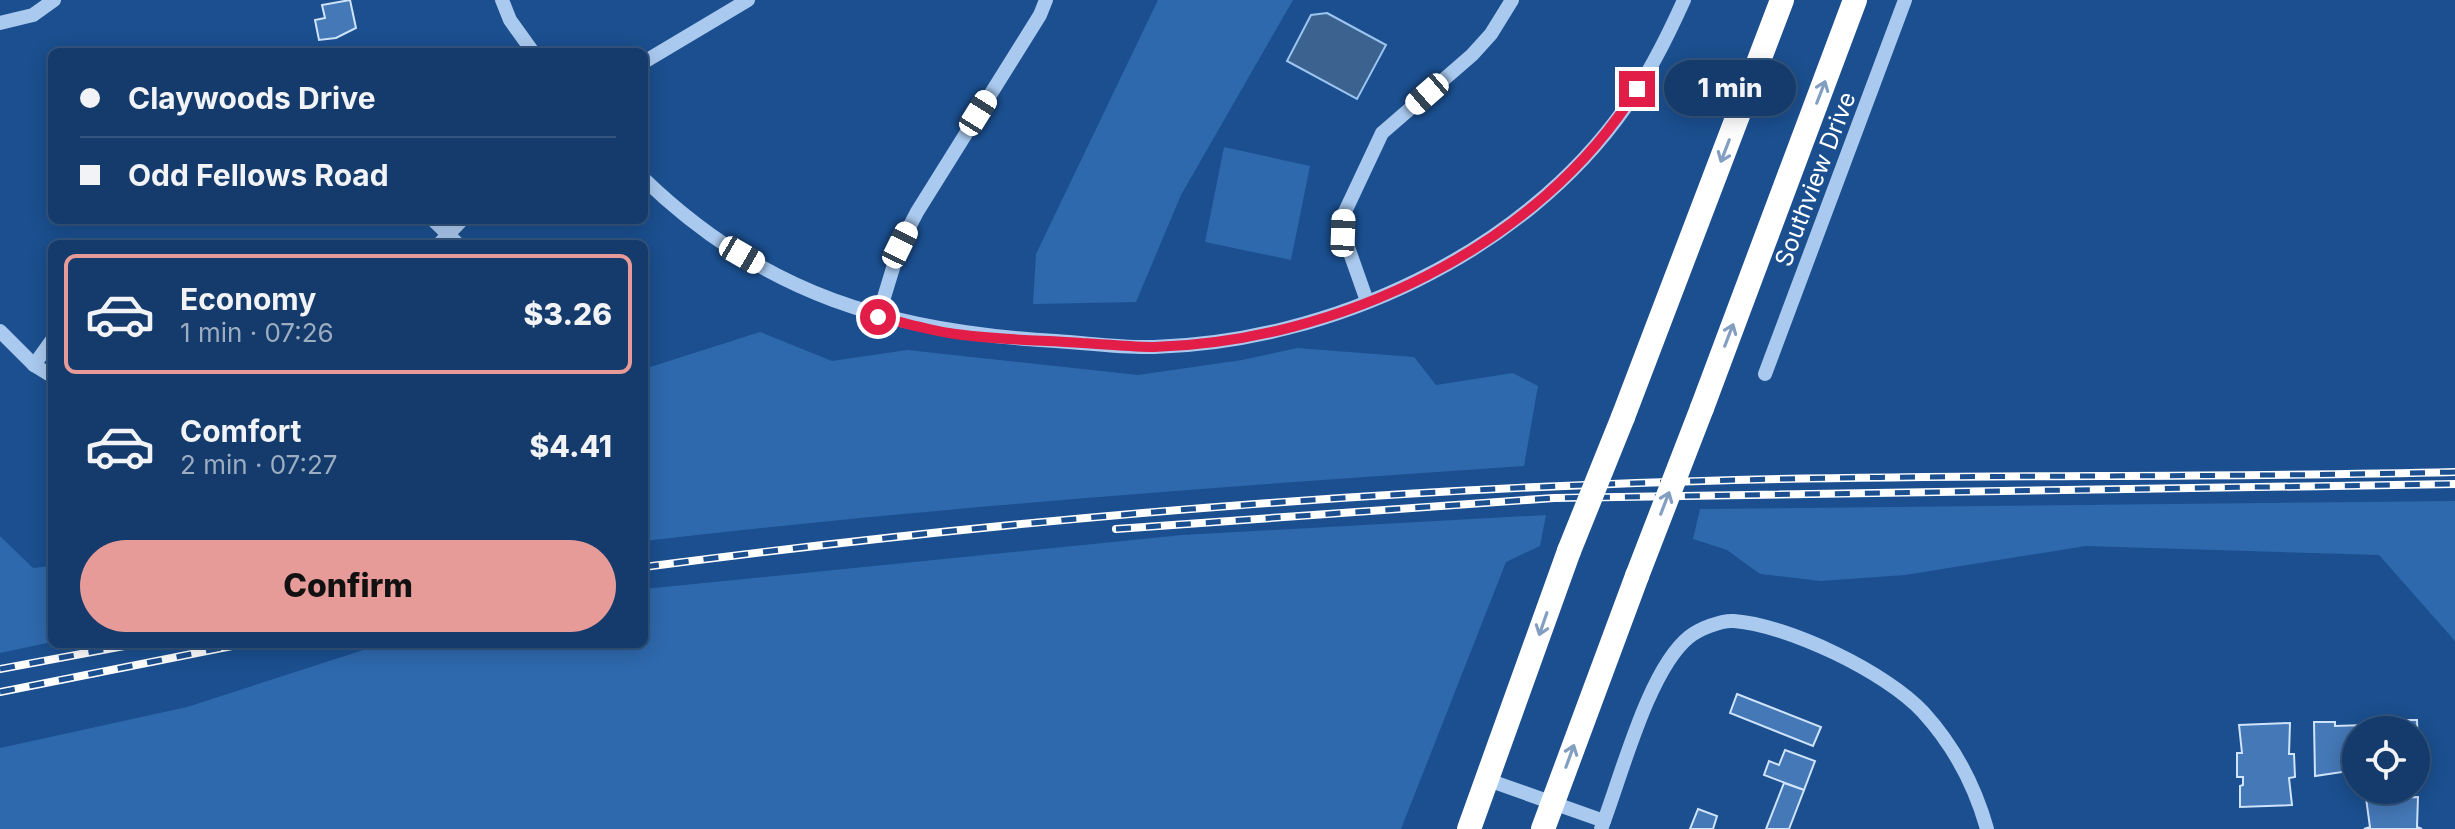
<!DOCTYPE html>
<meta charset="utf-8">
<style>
:root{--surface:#143b6b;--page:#1d4271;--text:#f1f3f6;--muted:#9dadc1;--line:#33557e;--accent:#e69b98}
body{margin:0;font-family:Inter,sans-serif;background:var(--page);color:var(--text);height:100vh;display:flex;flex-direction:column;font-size:30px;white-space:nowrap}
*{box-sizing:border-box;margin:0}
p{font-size:26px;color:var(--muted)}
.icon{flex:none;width:44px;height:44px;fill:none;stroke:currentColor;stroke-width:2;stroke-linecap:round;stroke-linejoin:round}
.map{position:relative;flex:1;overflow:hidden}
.drawer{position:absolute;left:48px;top:240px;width:600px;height:408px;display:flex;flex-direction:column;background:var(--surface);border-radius:12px;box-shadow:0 4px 20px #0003,0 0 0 2px var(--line)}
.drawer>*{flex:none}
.banner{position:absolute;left:48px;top:48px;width:600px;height:176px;border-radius:12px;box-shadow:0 4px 20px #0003,0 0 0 2px var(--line);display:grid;align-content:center;height:176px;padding:0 32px;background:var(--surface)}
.controls{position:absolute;left:2342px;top:716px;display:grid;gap:16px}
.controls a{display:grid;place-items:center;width:88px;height:88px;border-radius:50%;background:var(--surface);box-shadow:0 4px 20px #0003,0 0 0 2px var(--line);font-size:40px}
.end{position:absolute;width:36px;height:36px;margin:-18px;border:10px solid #e11d48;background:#fff;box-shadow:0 0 0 4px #fff}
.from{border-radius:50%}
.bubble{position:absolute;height:56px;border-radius:28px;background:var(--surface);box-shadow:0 4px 20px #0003,0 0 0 2px var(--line);font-size:26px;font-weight:800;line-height:56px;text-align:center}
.car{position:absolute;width:24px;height:48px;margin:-24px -12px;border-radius:10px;box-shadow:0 0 6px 2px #0007;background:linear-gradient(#fff 24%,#345 0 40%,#fff 0 76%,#345 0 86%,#fff 0)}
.banner b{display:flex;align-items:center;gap:28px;height:76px;font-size:30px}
.banner b+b{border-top:2px solid var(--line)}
.banner i{width:20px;height:20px;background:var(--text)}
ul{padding:14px 0 0;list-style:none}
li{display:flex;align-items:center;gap:24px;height:120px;margin:0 16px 12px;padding:0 16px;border:4px solid transparent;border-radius:12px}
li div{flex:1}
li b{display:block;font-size:30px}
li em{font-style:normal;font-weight:800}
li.on{border-color:var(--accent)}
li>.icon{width:72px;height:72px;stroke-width:1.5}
.primary-button{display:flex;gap:16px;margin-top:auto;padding:16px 32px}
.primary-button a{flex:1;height:92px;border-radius:48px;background:var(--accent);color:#111;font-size:32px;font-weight:800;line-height:92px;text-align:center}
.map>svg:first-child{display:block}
.green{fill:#2e69ad}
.water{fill:#3c6290;stroke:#9cc4f0;stroke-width:2}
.building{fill:#4478b7;stroke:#cfe3fa;stroke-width:2}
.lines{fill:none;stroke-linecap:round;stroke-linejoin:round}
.minor{stroke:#a9c9ee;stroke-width:14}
.highway{stroke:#fff;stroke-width:24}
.rail-casing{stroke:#fff;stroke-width:8}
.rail{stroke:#1b4f8f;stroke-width:5;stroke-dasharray:15;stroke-linecap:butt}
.highway-bridge{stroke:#fff;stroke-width:24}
.oneway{stroke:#829ec1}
.route{stroke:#e11d48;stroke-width:10}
.labels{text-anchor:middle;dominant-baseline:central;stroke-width:6;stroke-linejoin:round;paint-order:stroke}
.street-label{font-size:24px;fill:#fff;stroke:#1b4f8f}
</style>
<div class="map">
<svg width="2455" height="829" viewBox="0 0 2455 829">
<rect width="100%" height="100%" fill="#1b4f8f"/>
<g class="green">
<polygon points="1158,0 1293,0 1181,195 1136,302 1033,304 1036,254"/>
<polygon points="1224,147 1310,166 1291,260 1205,242"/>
<path d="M 760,332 L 832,361 L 907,350 L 1138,375 L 1242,360 L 1297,348 L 1414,357 L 1436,385 L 1513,373 L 1538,386 L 1524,466 C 1230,486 937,507 644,541 L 644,369 Z"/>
<polygon points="2455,501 2455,641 2379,555 2086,546 1905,575 1821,581 1760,574 1727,550 1693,539 1700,509"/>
<polygon points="1546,515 1540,546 1506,562 1401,829 0,829 0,748 187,707 382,644 644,644 644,589 1182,535"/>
<polygon points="0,536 33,568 52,566 52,642 0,653"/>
</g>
<polygon class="water" points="1327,13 1386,45 1357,99 1287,61 1311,15"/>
<g class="building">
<polygon points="350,0 356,28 336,38 319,40 315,20 325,18 322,5"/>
<polygon points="1737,694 1821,727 1813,746 1730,713"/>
<polygon points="2395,720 2417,720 2419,773 2416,773 2416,730 2356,730 2356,770 2315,776 2314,722 2335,722 2335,726 2396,724"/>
<polygon points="2290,723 2289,754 2294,754 2295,777 2289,778 2292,805 2240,807 2240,786 2243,785 2243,777 2237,777 2237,753 2242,753 2239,725"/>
<polygon points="1785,750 1815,761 1804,790 1764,775 1769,761 1779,765"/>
<polygon points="1784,783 1804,790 1789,829 1766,829"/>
<polygon points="2418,797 2417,827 2422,829 2364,829 2370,827 2366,798"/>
<polygon points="1698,809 1717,816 1713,829 1690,829"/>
</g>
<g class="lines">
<g class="minor">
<polyline points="502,0 510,20 533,52"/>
<polyline points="0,23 33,15 54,0"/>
<polyline points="644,62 748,0"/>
<path d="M 644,179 C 764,295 892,332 1056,341 C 1088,343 1121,348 1154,347 C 1330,342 1522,254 1625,108 C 1649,74 1667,38 1684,0"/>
<polyline points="433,220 458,244"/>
<polyline points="439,244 462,220"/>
<polyline points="1367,301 1343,233 1343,216 1382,133 1472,55 1491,34 1512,0"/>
<polyline points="878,317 900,245 917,212 1040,15 1046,0"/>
<polyline points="0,331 34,365 52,376"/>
<polyline points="34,365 52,340"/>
<polyline points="1765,374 1905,0"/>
<polyline points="1488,780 1604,821"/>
<path d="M 1601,829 C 1621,778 1648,670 1689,637 C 1699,629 1721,620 1734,621 C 1788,625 1886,672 1923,712 C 1954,746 1975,786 1987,829"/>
</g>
<g class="highway">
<polyline points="1702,408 1855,0"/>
<polyline points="1623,417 1782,0"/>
<polyline points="1469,829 1569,551"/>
<polyline points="1543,829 1637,576"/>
</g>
<g class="rail-casing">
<g id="rail">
<polyline points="1116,529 1554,498 2455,484"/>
<path d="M 644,567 C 1004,520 1372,489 1735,480 C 1975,474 2215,478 2455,472"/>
<polyline points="0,669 135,644"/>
<polyline points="0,692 242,644"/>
</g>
</g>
<use href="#rail" class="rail"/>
<g class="highway-bridge">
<polyline points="1569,551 1623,417"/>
<polyline points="1637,576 1702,408"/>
</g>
</g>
<defs><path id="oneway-shaft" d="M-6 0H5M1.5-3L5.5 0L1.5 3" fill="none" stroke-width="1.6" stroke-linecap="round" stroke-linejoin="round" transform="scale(2)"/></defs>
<g class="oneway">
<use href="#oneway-shaft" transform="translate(1821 92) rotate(-69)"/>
<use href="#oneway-shaft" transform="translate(1725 151) rotate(111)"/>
<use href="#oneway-shaft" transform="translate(1729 335) rotate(-69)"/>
<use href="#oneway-shaft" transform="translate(1665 503) rotate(-69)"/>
<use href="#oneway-shaft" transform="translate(1543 624) rotate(109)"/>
<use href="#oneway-shaft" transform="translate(1570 756) rotate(-70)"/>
</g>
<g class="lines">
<path class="route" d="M 878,317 C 902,322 925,329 949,333 C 992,340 1038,340 1082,343 C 1105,344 1130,347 1154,347 C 1337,342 1539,247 1637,89"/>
</g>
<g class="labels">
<g class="street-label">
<text transform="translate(1815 179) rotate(-69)">Southview Drive</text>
</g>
</g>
</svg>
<div class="controls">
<a><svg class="icon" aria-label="locate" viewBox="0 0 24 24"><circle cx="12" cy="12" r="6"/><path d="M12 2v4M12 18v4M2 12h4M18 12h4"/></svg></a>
</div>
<i class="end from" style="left:878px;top:317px"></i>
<i class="end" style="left:1637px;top:89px"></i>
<div class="bubble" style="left:1664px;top:60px;width:132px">1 min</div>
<i class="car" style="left:1427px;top:94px;rotate:229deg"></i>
<i class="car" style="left:978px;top:113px;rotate:32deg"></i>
<i class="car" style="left:1343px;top:233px;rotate:2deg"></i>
<i class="car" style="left:900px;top:245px;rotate:26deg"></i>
<i class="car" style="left:742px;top:255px;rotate:120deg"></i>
<div class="banner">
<b><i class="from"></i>Claywoods Drive</b>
<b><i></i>Odd Fellows Road</b>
</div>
<section class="drawer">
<ul>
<li class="on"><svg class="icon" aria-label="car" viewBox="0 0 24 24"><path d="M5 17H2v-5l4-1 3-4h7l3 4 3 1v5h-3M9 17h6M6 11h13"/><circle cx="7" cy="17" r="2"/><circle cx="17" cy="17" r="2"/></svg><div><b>Economy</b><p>1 min · 07:26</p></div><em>$3.26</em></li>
<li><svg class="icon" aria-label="car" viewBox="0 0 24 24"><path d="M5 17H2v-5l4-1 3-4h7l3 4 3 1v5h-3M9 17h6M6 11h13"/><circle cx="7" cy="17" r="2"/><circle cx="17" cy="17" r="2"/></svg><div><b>Comfort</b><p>2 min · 07:27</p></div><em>$4.41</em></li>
</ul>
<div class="primary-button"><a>Confirm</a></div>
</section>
</div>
